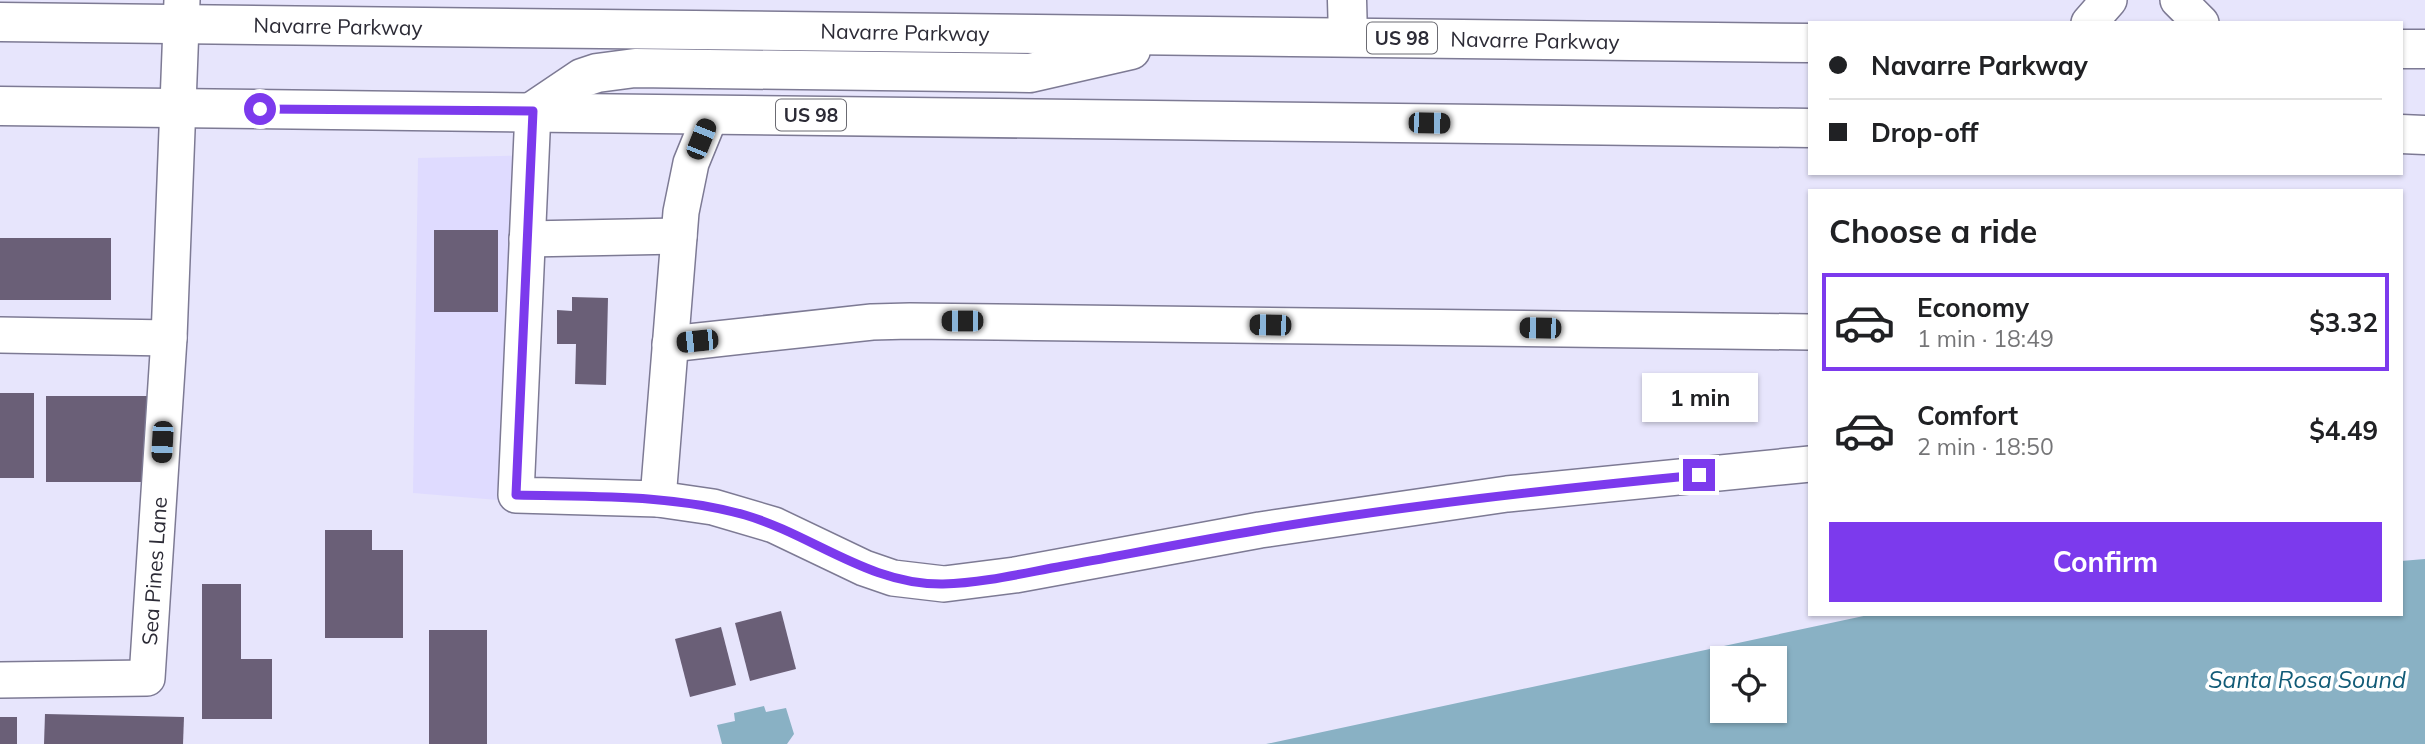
<!DOCTYPE html>
<meta charset="utf-8">
<style>
:root{--surface:#fff;--page:#f2f2f2;--text:#202124;--muted:#757577;--line:#e0e0e0;--accent:#7c3aed}
body{margin:0;font-family:Mulish,sans-serif;background:var(--page);color:var(--text);height:100vh;display:flex;flex-direction:column;font-size:26px;white-space:nowrap}
*{box-sizing:border-box;margin:0}
p{font-size:23px;color:var(--muted)}
.icon{flex:none;width:38px;height:38px;fill:none;stroke:currentColor;stroke-width:2;stroke-linecap:round;stroke-linejoin:round}
.map{position:relative;flex:1;overflow:hidden}
.panel{position:absolute;left:1808px;top:189px;width:595px;height:427px;display:flex;flex-direction:column;background:var(--surface);border-radius:0px;box-shadow:0 2px 5px #0004}
.panel>*{flex:none}
.guide{position:absolute;left:1808px;top:21px;width:595px;height:154px;border-radius:0px;box-shadow:0 2px 5px #0004;display:grid;align-content:center;height:154px;padding:0 21px;background:var(--surface)}
.buttons{position:absolute;left:1710px;top:646px;display:grid;gap:14px}
.buttons a{display:grid;place-items:center;width:77px;height:77px;border-radius:0px;background:var(--surface);box-shadow:0 2px 5px #0004;font-size:35px}
.end{position:absolute;width:32px;height:32px;margin:-16px;border:9px solid #7c3aed;background:#fff;box-shadow:0 0 0 4px #fff}
.from{border-radius:50%}
.bubble{position:absolute;height:49px;border-radius:0px;background:var(--surface);box-shadow:0 2px 5px #0004;font-size:23px;font-weight:700;line-height:49px;text-align:center}
.car{position:absolute;width:21px;height:42px;margin:-21px -10px;border-radius:9px;box-shadow:0 0 5px 2px #0007;background:linear-gradient(#222 24%,#8ab4d8 0 40%,#222 0 76%,#8ab4d8 0 86%,#222 0)}
.guide b{display:flex;align-items:center;gap:24px;height:66px;font-size:26px}
.guide b+b{border-top:2px solid var(--line)}
.guide i{width:18px;height:18px;background:var(--text)}
ul{padding:0;list-style:none}
li{display:flex;align-items:center;gap:21px;height:98px;margin:0 14px 10px;padding:0 7px;border:4px solid transparent;border-radius:0px}
li div{flex:1}
li b{display:block;font-size:26px}
li em{font-style:normal;font-weight:700}
li.active{border-color:var(--accent)}
li>.icon{width:63px;height:63px;stroke-width:1.5}
h2{padding:0 21px;font-size:32px;line-height:84px}
.action{display:flex;gap:14px;margin-top:auto;padding:14px 21px}
.action a{flex:1;height:80px;border-radius:0px;background:var(--accent);color:#fff;font-size:28px;font-weight:700;line-height:80px;text-align:center}
.map>svg:first-child{display:block}
.built{fill:#dfdbff}
.water{fill:#89b1c4;fill-rule:evenodd}
.building{fill:#6a5f77}
.lines{fill:none;stroke-linecap:round;stroke-linejoin:round}
.minor-casing{stroke:#7d7a94;stroke-width:38}
.highway-casing{stroke:#7d7a94;stroke-width:41}
.minor{stroke:#fff;stroke-width:35}
.highway{stroke:#fff;stroke-width:38}
.route{stroke:#7c3aed;stroke-width:9}
.labels{text-anchor:middle;dominant-baseline:central;stroke-width:7;stroke-linejoin:round;paint-order:stroke}
.shield{fill:#fff;stroke:#6b6b72;stroke-width:2}
.shield-label{font-size:19px;font-weight:bold;fill:#2c2b36}
.street-label{font-size:21px;fill:#2c2b36;stroke:#fff}
.water-label{font-size:23px;font-style:italic;fill:#115b77;stroke:#fff}
</style>
<div class="map">
<svg width="2425" height="744" viewBox="0 0 2425 744">
<rect width="100%" height="100%" fill="#e7e5fc"/>
<polygon class="built" points="540,155 521,502 413,493 418,158"/>
<g class="water">
<path d="M 2425,559 L 2425,744 L 1266,744 L 1873,614 L 2401,614 L 2401,561 ZM 1722,658 L 1774,658 L 1774,710 L 1722,710 Z"/>
<polygon points="764,706 766,712 786,708 794,734 787,744 722,744 717,725 735,721 734,713"/>
</g>
<g class="building">
<rect x="434" y="230" width="64" height="82"/>
<rect x="0" y="238" width="111" height="62"/>
<polygon points="572,297 608,298 606,385 575,384 576,344 557,344 557,310 572,311"/>
<rect x="0" y="393" width="34" height="85"/>
<rect x="46" y="396" width="108" height="86"/>
<polygon points="325,530 372,530 372,550 403,550 403,638 325,638"/>
<polygon points="202,584 241,584 241,659 272,659 272,719 202,719"/>
<polygon points="781,611 796,669 750,681 735,623"/>
<polygon points="721,627 736,685 690,697 675,639"/>
<rect x="429" y="630" width="58" height="114"/>
<polygon points="45,714 184,717 183,744 44,744"/>
<rect x="0" y="717" width="17" height="27"/>
</g>
<g class="lines">
<g class="minor-casing">
<g id="minor">
<polyline points="2178,0 2201,23"/>
<polyline points="2089,23 2109,0"/>
<polyline points="533,111 516,495 658,499 713,507 774,525 864,568 893,578 944,584 1015,575 1260,530 1507,494 1810,464"/>
<polyline points="527,239 679,236"/>
<polyline points="0,335 169,338"/>
<polyline points="670,344 872,322 910,321 1810,332"/>
<polyline points="658,499 681,212 691,163 711,114"/>
<polyline points="0,680 147,678 169,338 182,0"/>
</g>
</g>
<g class="highway-casing">
<g id="highway">
<polyline points="1347,0 1348,37"/>
<polyline points="0,22 1810,43"/>
<polyline points="2401,49 2425,49"/>
<polyline points="0,106 1810,128"/>
<polyline points="533,111 582,78 597,73 635,68 1030,73 1131,50"/>
<polyline points="2401,134 2425,135"/>
</g>
</g>
<use href="#minor" class="minor"/>
<use href="#highway" class="highway"/>
</g>
<g class="lines">
<path class="route" d="M 260,109 L 533,111 L 516,495 C 593,497 670,494 745,515 C 813,535 869,585 943,584 C 983,583 1024,573 1063,566 C 1129,554 1194,541 1260,530 C 1406,505 1552,489 1699,475"/>
</g>
<g class="labels">
<g class="shield">
<rect x="1367" y="22.5" width="70" height="31" rx="5"/>
<rect x="776" y="99.5" width="70" height="31" rx="5"/>
</g>
<g class="shield-label">
<text x="1402" y="38">US 98</text>
<text x="811" y="115">US 98</text>
</g>
<g class="street-label">
<text transform="translate(338 26) rotate(1)">Navarre Parkway</text>
<text transform="translate(905 32) rotate(1)">Navarre Parkway</text>
<text transform="translate(1535 40) rotate(1)">Navarre Parkway</text>
<text transform="translate(154 571) rotate(-86)">Sea Pines Lane</text>
</g>
<g class="water-label">
<text x="2307" y="679">Santa Rosa Sound</text>
</g>
</g>
</svg>
<div class="buttons">
<a><svg class="icon" aria-label="locate" viewBox="0 0 24 24"><circle cx="12" cy="12" r="6"/><path d="M12 2v4M12 18v4M2 12h4M18 12h4"/></svg></a>
</div>
<i class="end from" style="left:260px;top:109px"></i>
<i class="end" style="left:1699px;top:475px"></i>
<div class="bubble" style="left:1642px;top:373px;width:116px">1 min</div>
<i class="car" style="left:1429px;top:123px;rotate:91deg"></i>
<i class="car" style="left:701px;top:139px;rotate:22deg"></i>
<i class="car" style="left:962px;top:321px;rotate:270deg"></i>
<i class="car" style="left:1270px;top:325px;rotate:271deg"></i>
<i class="car" style="left:1540px;top:328px;rotate:271deg"></i>
<i class="car" style="left:697px;top:341px;rotate:264deg"></i>
<i class="car" style="left:162px;top:442px;rotate:183deg"></i>
<div class="guide">
<b><i class="from"></i>Navarre Parkway</b>
<b><i></i>Drop-off</b>
</div>
<section class="panel">
<h2>Choose a ride</h2>
<ul>
<li class="active"><svg class="icon" aria-label="car" viewBox="0 0 24 24"><path d="M5 17H2v-5l4-1 3-4h7l3 4 3 1v5h-3M9 17h6M6 11h13"/><circle cx="7" cy="17" r="2"/><circle cx="17" cy="17" r="2"/></svg><div><b>Economy</b><p>1 min · 18:49</p></div><em>$3.32</em></li>
<li><svg class="icon" aria-label="car" viewBox="0 0 24 24"><path d="M5 17H2v-5l4-1 3-4h7l3 4 3 1v5h-3M9 17h6M6 11h13"/><circle cx="7" cy="17" r="2"/><circle cx="17" cy="17" r="2"/></svg><div><b>Comfort</b><p>2 min · 18:50</p></div><em>$4.49</em></li>
</ul>
<div class="action"><a>Confirm</a></div>
</section>
</div>
